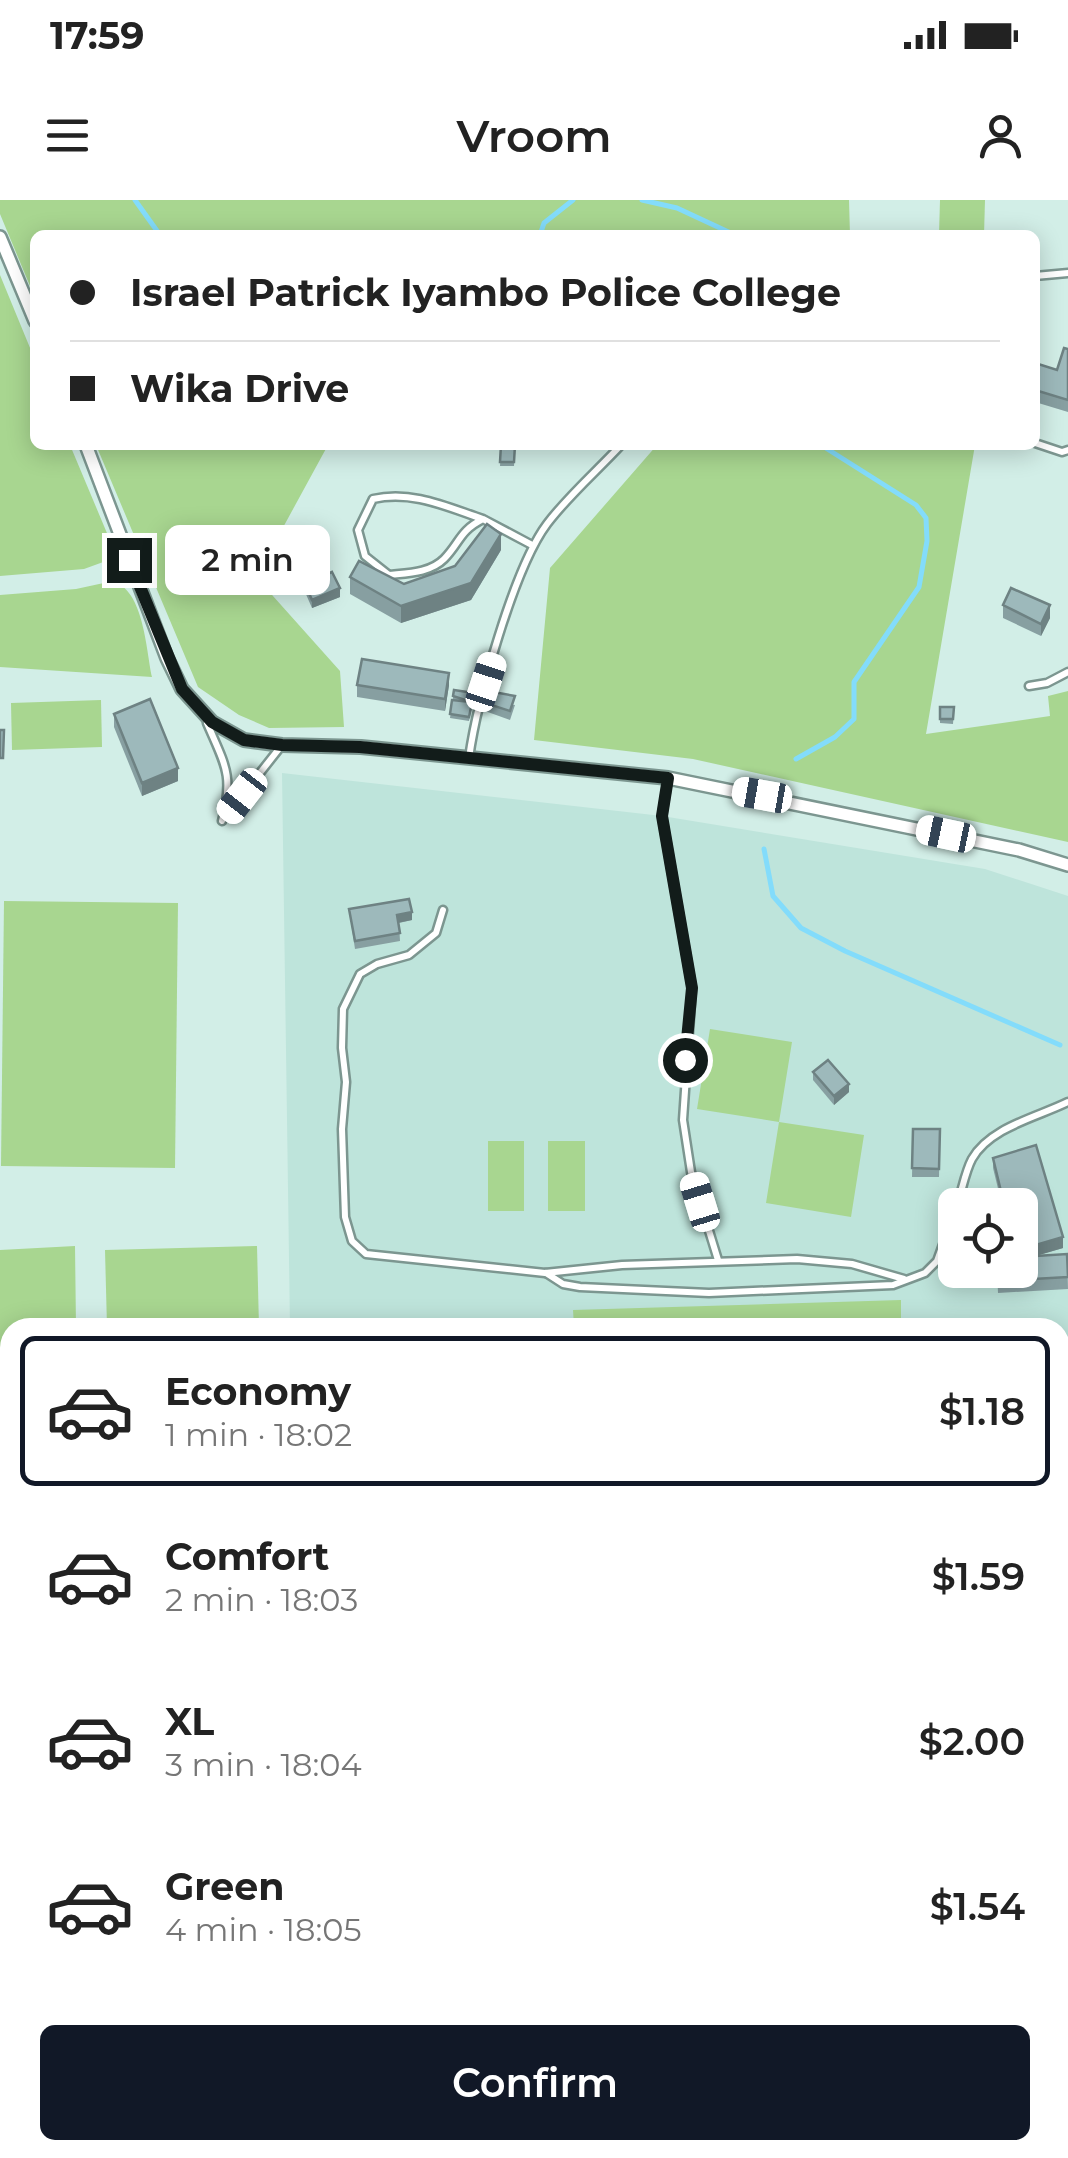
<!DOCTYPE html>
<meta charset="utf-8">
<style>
:root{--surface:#fff;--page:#f2f2f2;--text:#222;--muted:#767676;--line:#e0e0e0;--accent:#111827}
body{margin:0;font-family:Montserrat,sans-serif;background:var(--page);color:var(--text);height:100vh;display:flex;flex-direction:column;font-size:38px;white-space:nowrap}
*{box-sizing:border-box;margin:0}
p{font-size:32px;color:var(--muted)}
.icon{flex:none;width:55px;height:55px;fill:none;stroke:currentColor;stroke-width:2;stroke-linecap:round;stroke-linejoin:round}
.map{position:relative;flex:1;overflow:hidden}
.side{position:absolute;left:0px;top:1118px;width:1070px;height:842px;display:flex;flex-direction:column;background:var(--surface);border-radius:30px 30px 0 0;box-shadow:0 5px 25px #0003}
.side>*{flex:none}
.guide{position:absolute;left:30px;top:30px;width:1010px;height:220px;border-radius:15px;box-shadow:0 5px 25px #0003;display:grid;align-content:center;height:220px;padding:0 40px;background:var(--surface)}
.buttons{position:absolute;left:938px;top:988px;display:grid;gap:20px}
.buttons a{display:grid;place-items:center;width:100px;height:100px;border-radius:15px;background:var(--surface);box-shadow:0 5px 25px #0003;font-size:50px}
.end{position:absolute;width:45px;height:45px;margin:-22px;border:12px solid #121c1a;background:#fff;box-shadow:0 0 0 5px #fff}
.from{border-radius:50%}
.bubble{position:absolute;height:70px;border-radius:15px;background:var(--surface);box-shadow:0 5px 25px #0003;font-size:32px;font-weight:600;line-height:70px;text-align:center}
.car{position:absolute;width:30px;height:60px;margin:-30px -15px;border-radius:12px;box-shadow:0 0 8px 2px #0007;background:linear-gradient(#fff 24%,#345 0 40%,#fff 0 76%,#345 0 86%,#fff 0)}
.guide b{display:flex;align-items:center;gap:35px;height:95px;font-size:38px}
.guide b+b{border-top:2px solid var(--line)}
.guide i{width:25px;height:25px;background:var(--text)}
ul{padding:18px 0 0;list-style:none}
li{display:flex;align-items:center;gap:30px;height:150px;margin:0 20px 15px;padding:0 20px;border:5px solid transparent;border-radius:15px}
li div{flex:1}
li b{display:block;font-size:38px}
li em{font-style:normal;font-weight:600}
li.current{border-color:var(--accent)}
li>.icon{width:90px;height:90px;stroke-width:1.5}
.cta{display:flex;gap:20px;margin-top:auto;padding:20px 40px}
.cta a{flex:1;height:115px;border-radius:15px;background:var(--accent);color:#fff;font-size:40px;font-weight:600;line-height:115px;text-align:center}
.status{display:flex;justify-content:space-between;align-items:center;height:70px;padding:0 50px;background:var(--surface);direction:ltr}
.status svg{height:28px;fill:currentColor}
header{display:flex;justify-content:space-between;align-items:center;height:130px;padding:0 40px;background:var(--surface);font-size:45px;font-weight:600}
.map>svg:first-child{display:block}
.built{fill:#bee4db;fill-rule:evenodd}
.grass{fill:#a8d690}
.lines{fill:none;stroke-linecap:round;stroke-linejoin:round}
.stream{stroke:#83dcfb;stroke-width:5}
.lane-casing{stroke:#7c9690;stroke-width:11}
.street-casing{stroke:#7c9690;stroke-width:16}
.highway-casing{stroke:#fff;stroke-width:28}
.path{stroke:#96aca7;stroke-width:2.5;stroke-dasharray:10 5;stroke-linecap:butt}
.lane{stroke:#fff;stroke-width:6}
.street{stroke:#fff;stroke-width:11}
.highway{stroke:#1ba366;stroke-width:22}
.wall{fill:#879fa1}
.shaded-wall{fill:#6e8283}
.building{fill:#9db9bb;stroke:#6e8283;stroke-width:2.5}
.route{stroke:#121c1a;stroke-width:12}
</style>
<div class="status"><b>17:59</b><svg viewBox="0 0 49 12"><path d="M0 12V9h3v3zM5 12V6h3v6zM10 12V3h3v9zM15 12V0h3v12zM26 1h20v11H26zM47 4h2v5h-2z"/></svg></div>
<header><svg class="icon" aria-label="menu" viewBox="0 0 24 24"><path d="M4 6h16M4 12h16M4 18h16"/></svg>Vroom<svg class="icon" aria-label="person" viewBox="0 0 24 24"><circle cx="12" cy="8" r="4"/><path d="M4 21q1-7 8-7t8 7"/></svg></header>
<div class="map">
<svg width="1068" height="1958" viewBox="0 0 1068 1958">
<rect width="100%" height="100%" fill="#d2eee7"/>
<g class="built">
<path d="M 282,573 L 662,616 L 985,669 L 1068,696 L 1068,1435 L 1060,1436 L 1060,1128 L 290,1127 ZM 955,1005 L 1020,1005 L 1020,1070 L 955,1070 Z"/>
<polygon points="1068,1748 1068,1958 346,1958 359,1950 1060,1950 1060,1750"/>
</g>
<g class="grass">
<polygon points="0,0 849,0 850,35 35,35 35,98 0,14"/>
<polygon points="940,0 985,0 984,35 939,35"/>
<polygon points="0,75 35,160 35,245 70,245 117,357 84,369 0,376"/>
<polygon points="96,245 328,245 256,377 340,471 344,527 269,528 239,515 198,487"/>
<polygon points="657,245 975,245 926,534 1050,516 1048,496 1068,491 1068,642 693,559 534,540 550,368"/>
<path d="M 113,381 C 144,391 146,449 152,477 L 0,467 L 0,395 L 76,389 Z"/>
<polygon points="101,500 102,547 12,550 11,503"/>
<polygon points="4,701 178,703 175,968 1,966"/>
<polygon points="710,829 792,842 779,922 864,935 851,1017 766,1003 779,922 697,909"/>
<rect x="488" y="941" width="36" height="70"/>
<rect x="548" y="941" width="37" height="70"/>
<polygon points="75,1046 76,1127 10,1128 10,1349 0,1345 0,1050"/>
<polygon points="257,1046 259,1127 107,1127 105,1050"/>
<polygon points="901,1100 901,1127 574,1127 573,1110"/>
<polygon points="1068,1668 1068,1748 1060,1749 1060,1669"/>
<polygon points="160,1950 359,1950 346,1958 152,1958"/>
</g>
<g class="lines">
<g class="stream">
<polyline points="135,0 160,35"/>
<polyline points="642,0 677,8 735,35"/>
<polyline points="540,35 544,23 573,0"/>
<polyline points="796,559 835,537 854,519 854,482 919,387 927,341 926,318 916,305 821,245"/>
<polyline points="764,649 773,696 801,728 845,751 1060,845"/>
</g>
<g class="lane-casing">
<g id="lane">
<polyline points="1035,76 1068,73"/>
<polyline points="1035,243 1062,252 1068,250"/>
<path d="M 483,319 C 447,307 412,290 373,299 L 358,330 L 365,356 L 389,375 C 408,373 430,373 444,359 C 460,343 459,331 483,319 L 532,345"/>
<polyline points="1029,486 1047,483 1068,472"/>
<path d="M 207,523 C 225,565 234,575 222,621"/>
<path d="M 469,558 C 477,501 514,368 547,324 C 568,296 597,271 621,245"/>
<polyline points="668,579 662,616 692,788 683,920 691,972 718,1060"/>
<polyline points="226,616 282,545"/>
<polyline points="443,710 436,733 409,755 377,764 360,774 343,809 342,848 346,882 342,929 345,1017 352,1041 366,1054 545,1073 622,1065 797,1059 852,1064 904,1079"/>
<path d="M 957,1005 C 962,991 965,972 972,959 C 990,927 1038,917 1068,902"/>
<polyline points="546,1073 563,1084 580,1087 709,1093 893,1085 925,1073 937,1061 955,1011"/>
<polyline points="1060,1890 1068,1887"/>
<polyline points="662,1958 669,1951 674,1958"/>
<polyline points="942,1958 956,1950"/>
</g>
</g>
<g class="street-casing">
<g id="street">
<polyline points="0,37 35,121"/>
<polyline points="86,245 167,458 182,489 212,522 244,540 282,545 361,547 668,578 1019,650 1068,665"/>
</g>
</g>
<g class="highway-casing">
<g id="highway">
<polyline points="0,1427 10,1432"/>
<polyline points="1060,1518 1068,1517"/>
<polyline points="1060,1609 1068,1607"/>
<polyline points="0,1661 10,1660"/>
<polyline points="0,1733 10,1732"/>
<polyline points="91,1958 98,1950"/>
</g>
</g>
<g class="path">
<polyline points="1060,1932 1068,1926"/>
<polyline points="1024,1958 1038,1950"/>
</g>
<use href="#lane" class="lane"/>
<use href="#street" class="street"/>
<use href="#highway" class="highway"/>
</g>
<g class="wall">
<polygon points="1068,149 1068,212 1035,202 1035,163 1057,170"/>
<polygon points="501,245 515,245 514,266 500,266"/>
<polygon points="501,350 471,400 401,423 350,394 350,377 404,384"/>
<polygon points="305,384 340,397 312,408 305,392"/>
<polygon points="1003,405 1050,418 1041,436 1003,418"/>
<polygon points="357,485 449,485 445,511 357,497"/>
<polygon points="454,490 474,497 469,521 450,518"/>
<polygon points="485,503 515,505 510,520 485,511"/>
<polygon points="940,507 954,507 953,524 940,523"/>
<polygon points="114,514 178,581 142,596 114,527"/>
<polygon points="349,709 412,720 399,723 400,741 355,749"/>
<polygon points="813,872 849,892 834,905 813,880"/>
<polygon points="913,929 940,929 939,977 912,977"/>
<polygon points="993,958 1063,1048 1035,1056 1067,1054 1068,1089 998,1093 997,1070 1028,1057 1020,1030 1020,1005 1002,1005 993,968"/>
<polygon points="442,1950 550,1950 557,1958 442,1958"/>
<polygon points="741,1950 830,1950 834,1958 745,1958"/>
</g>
<g class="shaded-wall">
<polygon points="501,334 501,350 471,400 401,423 401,406"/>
<polygon points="340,388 340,397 312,408 312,400"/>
<polygon points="1050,405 1050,418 1041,436 1041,424"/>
<polygon points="449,473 449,485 445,511 445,499"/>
<polygon points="178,568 178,581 142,596 142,583"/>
<polygon points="412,712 412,720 397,723 397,715"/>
<polygon points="849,884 849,892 834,905 834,896"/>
<polygon points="1063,1037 1063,1048 1029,1058 1029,1047"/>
</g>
<g class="building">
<polygon points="1064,148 1068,149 1068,200 1035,190 1035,163 1057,170"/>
<polygon points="501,245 515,245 514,262 500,262"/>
<polygon points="487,324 501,334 471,383 401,406 350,377 359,361 404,384 455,366"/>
<polygon points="332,372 340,388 312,400 305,384"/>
<polygon points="1011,388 1050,405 1041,424 1003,405"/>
<polygon points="362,459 449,473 445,499 357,485"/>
<polygon points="454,490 474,493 469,517 450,514 452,500 471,502 453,496"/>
<polygon points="488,491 515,496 510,511 485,503"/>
<polygon points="150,499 178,568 142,583 114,514"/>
<polygon points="940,507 954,507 953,519 940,519"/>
<polygon points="0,530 4,530 3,558 0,558"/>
<polygon points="409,699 412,712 397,715 400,733 355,741 349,709"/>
<polygon points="828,860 849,884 834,896 813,872"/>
<polygon points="913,929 940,929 939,969 912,968"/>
<polygon points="1036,945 1063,1037 1029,1047 1020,1019 1020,1005 1016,1005 1015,1002 1004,1004 993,958"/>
<polygon points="1067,1054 1068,1077 998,1081 998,1070 1020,1070 1020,1057"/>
<polygon points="445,1950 550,1950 557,1958 451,1958"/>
<polygon points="754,1950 830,1950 834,1957 758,1958"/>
</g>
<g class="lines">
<polyline class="route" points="129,360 182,489 212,522 244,540 282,545 360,547 668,578 662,616 692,788 685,860"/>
</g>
</svg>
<div class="buttons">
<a><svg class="icon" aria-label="locate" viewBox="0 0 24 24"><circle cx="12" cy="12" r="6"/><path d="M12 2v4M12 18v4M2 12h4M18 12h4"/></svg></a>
</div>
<i class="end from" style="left:685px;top:860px"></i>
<i class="end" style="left:129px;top:360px"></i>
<div class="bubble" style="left:165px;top:325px;width:165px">2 min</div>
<i class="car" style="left:486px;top:482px;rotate:18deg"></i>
<i class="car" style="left:762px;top:595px;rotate:280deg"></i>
<i class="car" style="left:242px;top:596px;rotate:218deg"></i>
<i class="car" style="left:946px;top:634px;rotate:282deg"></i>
<i class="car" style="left:700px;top:1002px;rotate:343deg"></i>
<div class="guide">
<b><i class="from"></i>Israel Patrick Iyambo Police College</b>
<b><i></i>Wika Drive</b>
</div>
<section class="side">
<ul>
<li class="current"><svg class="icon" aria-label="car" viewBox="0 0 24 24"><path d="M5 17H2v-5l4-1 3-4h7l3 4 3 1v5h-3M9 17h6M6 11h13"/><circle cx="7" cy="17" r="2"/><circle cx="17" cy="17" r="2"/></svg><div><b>Economy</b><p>1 min · 18:02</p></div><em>$1.18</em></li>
<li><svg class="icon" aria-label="car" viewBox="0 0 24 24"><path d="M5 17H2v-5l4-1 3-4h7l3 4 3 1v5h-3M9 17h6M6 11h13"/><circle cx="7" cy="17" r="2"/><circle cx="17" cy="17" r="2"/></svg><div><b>Comfort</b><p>2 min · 18:03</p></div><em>$1.59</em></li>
<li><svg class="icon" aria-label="car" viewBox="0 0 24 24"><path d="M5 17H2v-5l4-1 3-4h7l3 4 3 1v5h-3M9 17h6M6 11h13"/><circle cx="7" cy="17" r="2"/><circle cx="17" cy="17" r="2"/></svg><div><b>XL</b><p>3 min · 18:04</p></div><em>$2.00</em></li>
<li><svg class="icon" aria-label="car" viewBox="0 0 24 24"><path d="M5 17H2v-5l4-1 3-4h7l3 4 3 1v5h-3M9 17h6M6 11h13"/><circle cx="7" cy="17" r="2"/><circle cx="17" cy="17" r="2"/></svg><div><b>Green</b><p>4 min · 18:05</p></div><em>$1.54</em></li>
</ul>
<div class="cta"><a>Confirm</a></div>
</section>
</div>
